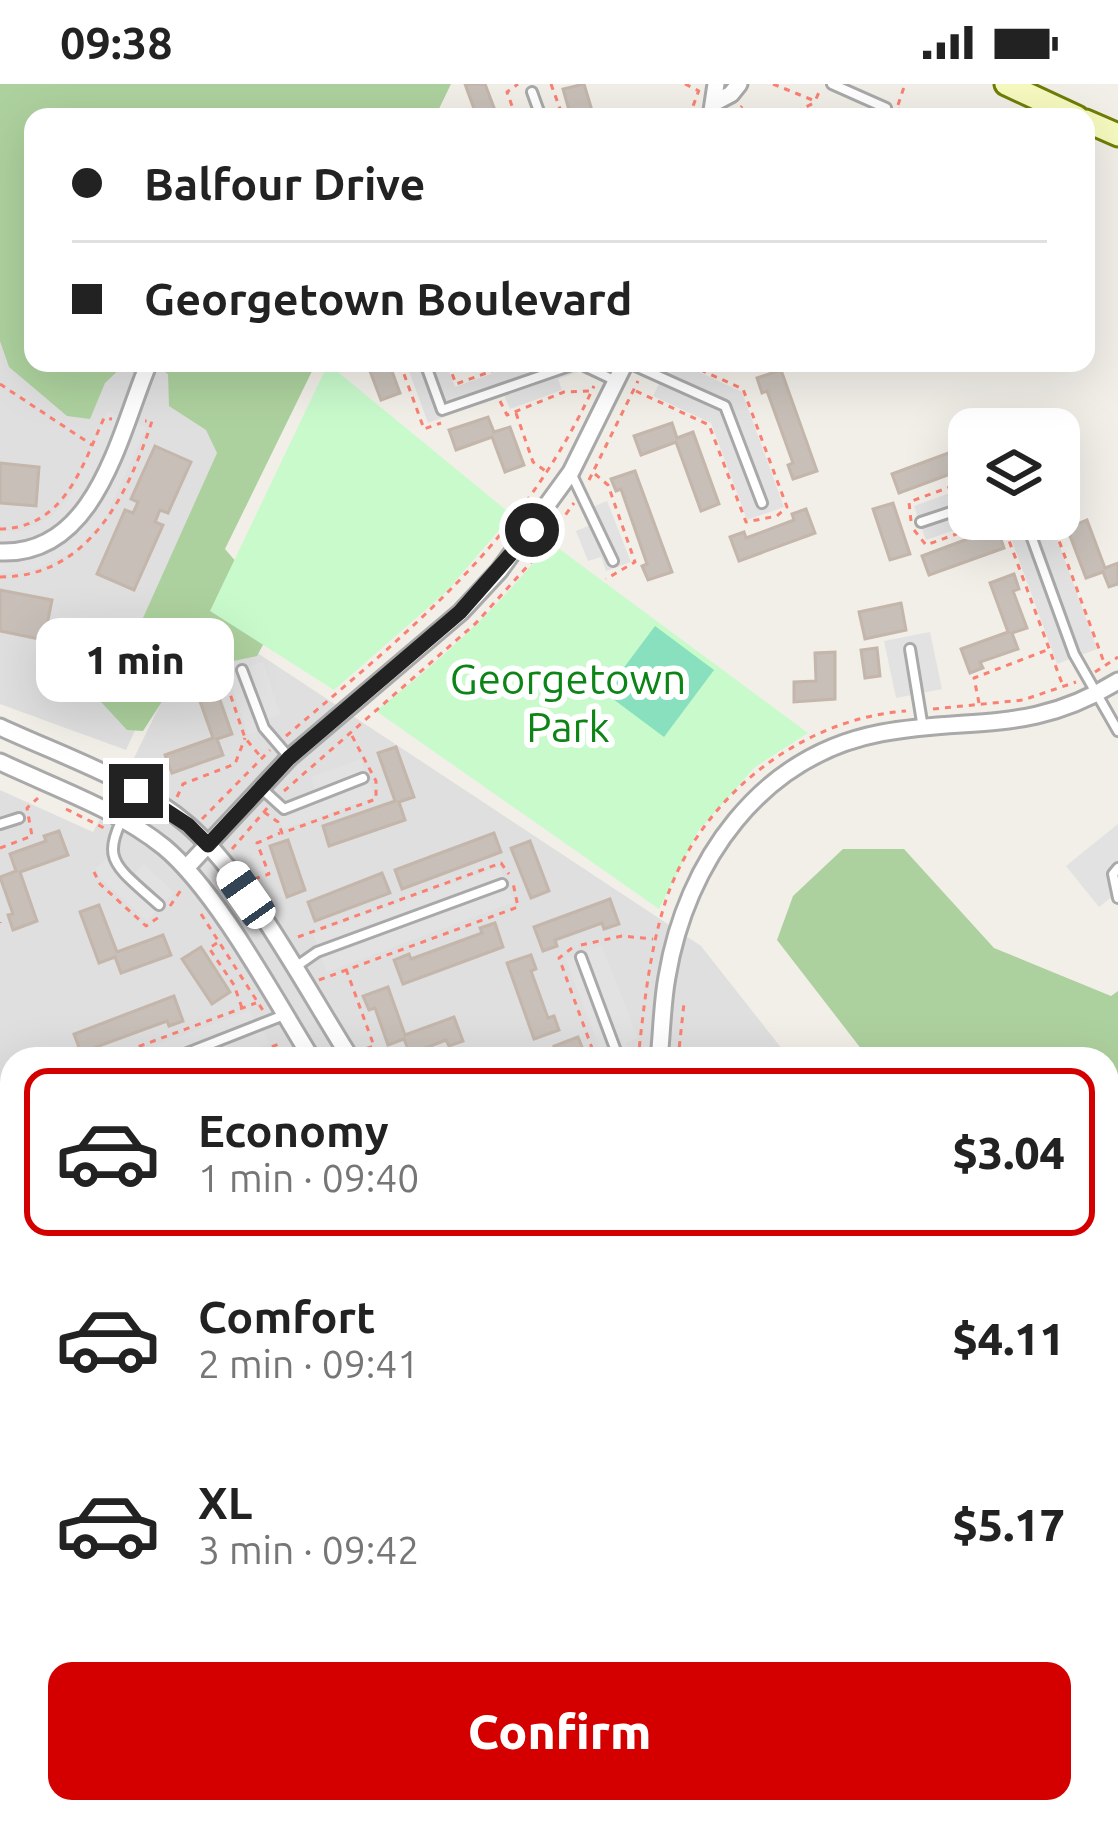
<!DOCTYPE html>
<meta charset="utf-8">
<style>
:root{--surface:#fff;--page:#f2f2f2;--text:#222;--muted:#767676;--line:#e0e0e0;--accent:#d40000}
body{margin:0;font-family:Ubuntu,sans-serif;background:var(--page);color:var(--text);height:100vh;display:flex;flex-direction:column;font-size:45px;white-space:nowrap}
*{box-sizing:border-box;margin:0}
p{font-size:39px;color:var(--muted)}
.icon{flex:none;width:66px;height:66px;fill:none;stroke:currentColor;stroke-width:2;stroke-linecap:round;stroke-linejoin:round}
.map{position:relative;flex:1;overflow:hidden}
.panel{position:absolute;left:0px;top:963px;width:1119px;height:777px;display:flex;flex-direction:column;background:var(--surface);border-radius:36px 36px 0 0;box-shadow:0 12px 48px #0002}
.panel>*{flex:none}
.hud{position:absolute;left:24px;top:24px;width:1071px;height:264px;border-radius:24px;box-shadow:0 12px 48px #0002;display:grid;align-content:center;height:264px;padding:0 48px;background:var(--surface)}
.controls{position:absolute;left:948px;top:324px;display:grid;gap:24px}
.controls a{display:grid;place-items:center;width:132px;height:132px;border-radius:24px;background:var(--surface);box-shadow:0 12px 48px #0002;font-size:60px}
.end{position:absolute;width:54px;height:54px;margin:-27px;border:15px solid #222;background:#fff;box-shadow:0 0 0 6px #fff}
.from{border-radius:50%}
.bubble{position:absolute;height:84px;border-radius:24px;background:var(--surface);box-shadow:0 12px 48px #0002;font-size:39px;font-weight:800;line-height:84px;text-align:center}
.car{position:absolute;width:36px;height:72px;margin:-36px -18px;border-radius:15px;box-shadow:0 0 9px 3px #0007;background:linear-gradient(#fff 24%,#345 0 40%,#fff 0 76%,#345 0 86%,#fff 0)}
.hud b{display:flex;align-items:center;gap:42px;height:114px;font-size:45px}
.hud b+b{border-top:3px solid var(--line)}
.hud i{width:30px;height:30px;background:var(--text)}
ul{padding:21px 0 0;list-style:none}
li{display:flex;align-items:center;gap:36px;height:168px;margin:0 24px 18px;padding:0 24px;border:6px solid transparent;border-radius:24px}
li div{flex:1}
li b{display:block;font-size:45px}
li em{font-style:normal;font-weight:800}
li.active{border-color:var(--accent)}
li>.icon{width:108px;height:108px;stroke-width:1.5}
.action{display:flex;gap:24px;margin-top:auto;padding:24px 48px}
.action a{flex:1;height:138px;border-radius:24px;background:var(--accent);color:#fff;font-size:48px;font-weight:800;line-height:138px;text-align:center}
.status{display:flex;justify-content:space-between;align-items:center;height:84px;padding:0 60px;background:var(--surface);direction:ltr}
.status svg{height:33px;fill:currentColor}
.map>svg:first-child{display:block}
.residential{fill:#e0dfdf}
.forest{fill:#add19e}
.park{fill:#c8facc}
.pitch{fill:#88e0be}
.parking{fill:#e2e2e2}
.building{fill:#c7bfb8;stroke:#c4b6ab;stroke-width:3}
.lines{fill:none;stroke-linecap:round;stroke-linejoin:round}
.lane-casing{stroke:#a9a9a9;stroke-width:14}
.street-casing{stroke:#a9a9a9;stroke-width:21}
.secondary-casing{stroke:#707d05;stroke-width:27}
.highway-casing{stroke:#dc2a67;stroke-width:33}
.path{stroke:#fa8072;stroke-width:3;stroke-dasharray:6 6;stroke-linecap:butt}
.lane{stroke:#fff;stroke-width:8}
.street{stroke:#fff;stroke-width:15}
.secondary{stroke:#f7fabf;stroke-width:21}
.highway{stroke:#e892a2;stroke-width:27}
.route{stroke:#222;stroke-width:15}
.labels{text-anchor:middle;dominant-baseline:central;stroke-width:12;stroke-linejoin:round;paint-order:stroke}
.park-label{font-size:42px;fill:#0c8416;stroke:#fff}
</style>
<div class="status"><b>09:38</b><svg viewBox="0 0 49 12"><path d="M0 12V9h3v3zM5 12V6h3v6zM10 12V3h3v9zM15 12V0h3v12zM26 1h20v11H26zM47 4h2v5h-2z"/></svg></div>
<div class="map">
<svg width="1118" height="1738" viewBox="0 0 1118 1738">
<rect width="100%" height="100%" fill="#f2efe9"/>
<g class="residential">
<polygon points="0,0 33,33 33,279 303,279 126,666 0,620"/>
<polygon points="203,533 701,862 790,975 12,975 12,1107 0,1098 0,706 93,748 132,678"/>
</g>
<g class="forest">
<polygon points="0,0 451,0 435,33 33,33 33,279 126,279 105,299 90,335 67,332 9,283 0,257"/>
<polygon points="150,279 316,279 225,465 280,529 257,572 181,588 143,647 127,646 77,592 97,540 143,534 217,369 206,346 169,322 168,290"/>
<polygon points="843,765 904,765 994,864 1111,912 1118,907 1118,1042 1107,1040 1107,975 869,975 777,856 793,812"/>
<polygon points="1107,1522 1118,1536 1118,1738 911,1738 884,1728 1107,1728"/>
</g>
<g class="park">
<polygon points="328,280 512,431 447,507 334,606 210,527"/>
<path d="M 550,458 L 808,649 L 755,683 L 698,747 L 659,825 L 376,627 C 441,576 499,524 550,458 Z"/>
<polygon points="0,1319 12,1328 12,1520 0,1514"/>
<polygon points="401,1728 542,1728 555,1738 392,1738"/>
</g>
<polygon class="pitch" points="655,542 714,586 664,653 605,609"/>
<g class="parking">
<polygon points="406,279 446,279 455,303 521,279 582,279 585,286 558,295 562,306 510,325 504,311 428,339"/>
<polygon points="669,279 680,279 742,308 784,423 747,436 711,339 653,312"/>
<polygon points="107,327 147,343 105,435 75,467 35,485 0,489 0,447 23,447 50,433 70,412"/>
<polygon points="969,402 969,435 986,435 926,456 914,422"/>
<polygon points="607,417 631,478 606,487 601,473 588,477 576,447 591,441 585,426"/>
<polygon points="1004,435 1050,435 1097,565 1057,580"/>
<polygon points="930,548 942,605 896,614 884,557"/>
<polygon points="263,578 280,630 270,634 272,644 248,651 227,589"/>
<polygon points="361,675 374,713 283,745 274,722 315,708 311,693"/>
<polygon points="1118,740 1118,808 1099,823 1066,782"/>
<polygon points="113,769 134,790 144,780 174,808 147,837 101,795 96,784"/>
<polygon points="500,783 514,818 327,888 313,850"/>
<polygon points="602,862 638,954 625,959 631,975 604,975 566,876"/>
<polygon points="249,927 270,959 227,975 118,975"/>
</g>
<g class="building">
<polygon points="465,0 485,0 496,29 502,26 505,33 477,33"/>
<polygon points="584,0 594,33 571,33 563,5"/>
<polygon points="367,279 389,279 400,309 381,316"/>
<polygon points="781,286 817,387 793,395 788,381 793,379 767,307 762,309 757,294"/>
<polygon points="488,333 494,348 510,343 524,381 505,388 492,353 456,366 449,346"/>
<polygon points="672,339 677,354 693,348 719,420 701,427 676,358 641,371 634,352"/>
<polygon points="155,362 191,378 168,429 160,426 155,438 163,441 134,506 97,490 125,426 133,429 138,418 131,415"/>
<polygon points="967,362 969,389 963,392 961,386 899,409 892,390"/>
<polygon points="0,379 39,383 36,422 0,419"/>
<polygon points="635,387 672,488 648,496 642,482 647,480 621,405 616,407 611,395"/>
<polygon points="893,419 910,470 890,476 873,425"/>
<polygon points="806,425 815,449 739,477 730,453 744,448 746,454 794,436 792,430"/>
<polygon points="1087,436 1105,484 1118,479 1118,500 1109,503 1103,488 1086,494 1067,444"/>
<polygon points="997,444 1004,464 929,491 922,472"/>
<polygon points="1014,490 1019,505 1013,507 1027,544 1012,549 1018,565 980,578 983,584 970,589 961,565 1008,548 990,499"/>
<polygon points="0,506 52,516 44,556 0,547"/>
<polygon points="901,519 906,546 865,555 859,528"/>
<polygon points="877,564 880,592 865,594 861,566"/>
<polygon points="835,568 835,615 794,618 794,598 816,597 815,569"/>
<polygon points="214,599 232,650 217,655 223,671 172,689 165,671 213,654 196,606"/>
<polygon points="396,663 414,713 399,718 405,736 329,762 323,742 395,717 378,669"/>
<polygon points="59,747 68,771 20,788 37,837 13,846 8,831 13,830 0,793 16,787 10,770 46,757 44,752"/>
<polygon points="494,749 501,768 402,805 395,786"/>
<polygon points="288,756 305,806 287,813 270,762"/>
<polygon points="530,757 549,807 531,814 511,764"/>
<polygon points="382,789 390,809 315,837 308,818"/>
<polygon points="610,815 619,840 604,845 602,839 555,856 557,862 543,867 534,843"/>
<polygon points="99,821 117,868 163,851 171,871 121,889 115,873 99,879 80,828"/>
<polygon points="495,839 503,863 403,900 394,876 409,870 411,875 482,849 480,844"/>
<polygon points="201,863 230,908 212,920 182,875"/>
<polygon points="531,871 536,885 531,887 548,934 554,932 559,946 534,955 507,879"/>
<polygon points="388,903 405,951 454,933 463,957 449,962 446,956 410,970 404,955 388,961 375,924 369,926 363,912"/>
<polygon points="174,912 183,937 169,942 167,937 96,963 98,968 83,974 74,950"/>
<polygon points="578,953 584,968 578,970 580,975 559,975 554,962"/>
</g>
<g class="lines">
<g class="lane-casing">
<g id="lane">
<polyline points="832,0 886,24"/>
<polyline points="532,8 541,33"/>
<polyline points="425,279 442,326 578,279 616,297"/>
<polyline points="629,279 725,322 762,419"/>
<polyline points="572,391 613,477"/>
<polyline points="1025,435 1074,570 1118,647"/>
<polyline points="921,438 969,422"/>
<polyline points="910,565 923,644"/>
<polyline points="242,586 264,644 289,673"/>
<polyline points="261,704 284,725 363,694"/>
<path d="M 135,708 C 102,775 103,772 159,821"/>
<polyline points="0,740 19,734"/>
<polyline points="1118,784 1113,790 1118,814"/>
<polyline points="581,873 619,975"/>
<polyline points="294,884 317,868 502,800"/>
<polyline points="172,975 284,931"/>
</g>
</g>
<g class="street-casing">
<g id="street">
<polyline points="716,18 731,10 739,0"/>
<polyline points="711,33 716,0"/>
<path d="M 0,468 C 94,472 118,356 146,286"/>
<path d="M 0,643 C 62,672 136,696 188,741 C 248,793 307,906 351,975"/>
<path d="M 0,678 C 55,704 117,725 164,763 C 217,807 274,914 312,975"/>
<polyline points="186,784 289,674 461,528 499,487 571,388 625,279"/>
<path d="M 659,975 C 662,948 662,920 667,893 C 686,778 760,672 881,649 C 973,632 1031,651 1118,597"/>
<polyline points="1107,1338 1118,1316"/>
<polyline points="0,1659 12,1663"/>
<polyline points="198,1728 227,1738"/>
</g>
</g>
<g class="secondary-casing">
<g id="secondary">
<polyline points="1006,0 1077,33"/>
<polyline points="1086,37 1118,51"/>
<polyline points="0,1119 12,1128"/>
<polyline points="808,1728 822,1738"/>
<polyline points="831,1728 852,1738"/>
</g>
</g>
<g class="highway-casing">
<g id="highway">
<polyline points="0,1191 12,1200"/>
<polyline points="0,1271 12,1280"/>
<polyline points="610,1728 623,1738"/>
<polyline points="723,1728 736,1738"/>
</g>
</g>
<g class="path">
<polyline points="551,0 563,33"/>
<polyline points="685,0 699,7"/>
<polyline points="773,0 815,17 820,6"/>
<polyline points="898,21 905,0"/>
<polyline points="898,25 921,33"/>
<polyline points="516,33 507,8 518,0"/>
<polyline points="689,33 699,6"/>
<polyline points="734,33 742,22"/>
<polyline points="785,33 814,19"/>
<polyline points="400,279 424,345 441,339"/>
<polyline points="448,279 456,300 514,279"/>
<polyline points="0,300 92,361"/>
<polyline points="636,307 709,341 746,438 777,432 787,423 743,305 685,279"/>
<polyline points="500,317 507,331 564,308 591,307"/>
<polyline points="516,329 533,378 547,388"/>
<polyline points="595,390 608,401 635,478 606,495"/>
<polyline points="589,396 638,297"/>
<polyline points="1001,435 1063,602"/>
<polyline points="1051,435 1105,581"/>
<polyline points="911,437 909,418 969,396"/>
<path d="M 0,445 C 64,444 82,383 104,334 L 112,335"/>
<polyline points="914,446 926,461 998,435"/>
<path d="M 0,493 C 89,493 128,411 152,337 L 145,337"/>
<polyline points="1095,588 1118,573"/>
<polyline points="223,589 245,654 261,673"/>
<polyline points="979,619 974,594 1047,566"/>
<polyline points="933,625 1023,616 1076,598"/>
<path d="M 286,652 C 412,545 523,457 594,302"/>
<polyline points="284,707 476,539 533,476 574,419"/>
<polyline points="177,713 183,700 235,680 245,654"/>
<polyline points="66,725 106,745"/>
<polyline points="264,728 278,738 282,749 376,715 376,697 351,650"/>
<polyline points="202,735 270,666"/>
<polyline points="0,764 32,752 27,724 38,714"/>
<polyline points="232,765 269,722"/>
<polyline points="94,788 100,800 146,842 159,833"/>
<polyline points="254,795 269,790 257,759 280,749"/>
<polyline points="170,822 181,806"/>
<polyline points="201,830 264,928"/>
<polyline points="0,838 0,839"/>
<polyline points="298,853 501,779 509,790"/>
<polyline points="217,859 209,864 234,901 242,924"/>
<polyline points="581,861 622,852 653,855"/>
<polyline points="572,864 559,874 596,975"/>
<polyline points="346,885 374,962 364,965"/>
<polyline points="319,896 518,823 513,799"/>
<polyline points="105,975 256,919"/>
<polyline points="238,975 282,959"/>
<polyline points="439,975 467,971 468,975"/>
<path d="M 638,975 C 644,922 649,870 665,819 C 698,716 798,635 906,627"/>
<polyline points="678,975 684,919"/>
<polyline points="1107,1150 1118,1134"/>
<polyline points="1107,1282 1118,1287"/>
<polyline points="1107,1387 1118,1368"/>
<polyline points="1107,1516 1118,1520"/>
</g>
<use href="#lane" class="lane"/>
<use href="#street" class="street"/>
<use href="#secondary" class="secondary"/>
<use href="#highway" class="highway"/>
</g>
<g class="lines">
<polyline class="route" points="136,707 188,741 208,761 289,674 460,528 532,446"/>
</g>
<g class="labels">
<g class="park-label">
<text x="568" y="594">Georgetown<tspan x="568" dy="48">Park</tspan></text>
</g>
</g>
</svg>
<div class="controls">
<a><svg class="icon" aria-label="layers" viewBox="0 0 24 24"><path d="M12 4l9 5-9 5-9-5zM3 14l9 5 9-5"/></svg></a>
</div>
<i class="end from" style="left:532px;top:446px"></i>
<i class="end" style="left:136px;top:707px"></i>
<div class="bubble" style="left:36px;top:534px;width:198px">1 min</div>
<i class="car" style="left:246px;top:811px;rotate:325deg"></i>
<div class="hud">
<b><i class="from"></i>Balfour Drive</b>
<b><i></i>Georgetown Boulevard</b>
</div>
<section class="panel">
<ul>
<li class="active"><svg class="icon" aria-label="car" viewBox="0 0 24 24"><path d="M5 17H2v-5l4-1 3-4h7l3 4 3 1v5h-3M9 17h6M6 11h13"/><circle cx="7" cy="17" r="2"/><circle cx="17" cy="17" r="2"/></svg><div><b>Economy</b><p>1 min · 09:40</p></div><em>$3.04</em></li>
<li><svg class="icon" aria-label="car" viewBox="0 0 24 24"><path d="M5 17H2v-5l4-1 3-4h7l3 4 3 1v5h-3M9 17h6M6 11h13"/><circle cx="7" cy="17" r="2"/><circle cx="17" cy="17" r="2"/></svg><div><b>Comfort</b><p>2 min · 09:41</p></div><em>$4.11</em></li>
<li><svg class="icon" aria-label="car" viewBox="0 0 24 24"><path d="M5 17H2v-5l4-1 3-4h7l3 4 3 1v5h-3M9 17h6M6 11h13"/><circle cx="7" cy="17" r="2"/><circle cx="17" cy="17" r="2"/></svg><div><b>XL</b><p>3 min · 09:42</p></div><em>$5.17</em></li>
</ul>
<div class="action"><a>Confirm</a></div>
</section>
</div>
